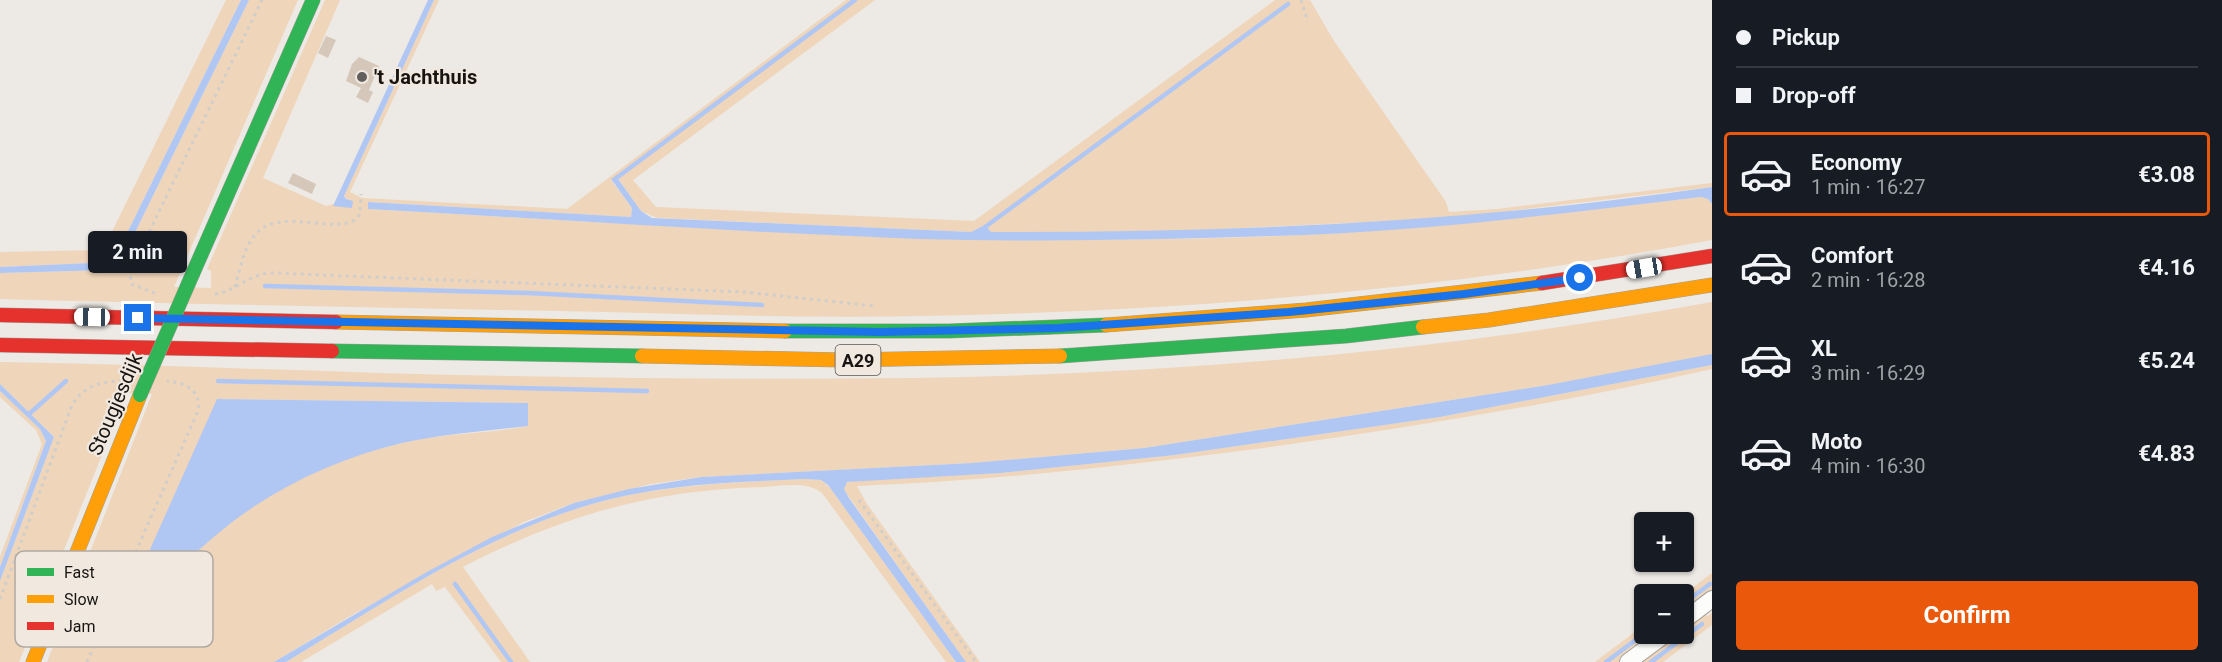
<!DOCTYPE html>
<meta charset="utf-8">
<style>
:root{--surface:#171b24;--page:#20242c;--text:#f1f3f6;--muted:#9ea1a6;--line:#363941;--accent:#ea580c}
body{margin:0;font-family:Roboto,sans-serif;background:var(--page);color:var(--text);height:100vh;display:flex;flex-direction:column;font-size:22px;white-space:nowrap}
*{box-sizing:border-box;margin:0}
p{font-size:20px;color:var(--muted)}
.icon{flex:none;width:33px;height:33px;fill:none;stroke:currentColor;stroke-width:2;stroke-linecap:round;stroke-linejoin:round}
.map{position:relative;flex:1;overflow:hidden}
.sheet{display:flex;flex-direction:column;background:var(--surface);width:510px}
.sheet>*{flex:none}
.guide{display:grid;align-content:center;height:132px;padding:0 24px;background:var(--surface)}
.tools{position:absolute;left:1634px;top:512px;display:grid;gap:12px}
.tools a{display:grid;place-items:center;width:60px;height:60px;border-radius:6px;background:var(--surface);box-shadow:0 2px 4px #0004;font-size:30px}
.end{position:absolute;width:27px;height:27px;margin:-14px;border:8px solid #1a73e8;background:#fff;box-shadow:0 0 0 3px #fff}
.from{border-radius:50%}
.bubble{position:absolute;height:42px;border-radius:6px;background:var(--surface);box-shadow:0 2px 4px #0004;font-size:20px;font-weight:700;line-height:42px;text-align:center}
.car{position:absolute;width:18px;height:36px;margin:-18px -9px;border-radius:8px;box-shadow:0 0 4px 2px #0007;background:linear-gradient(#fff 24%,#345 0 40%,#fff 0 76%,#345 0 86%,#fff 0)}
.guide b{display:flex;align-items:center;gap:21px;height:57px;font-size:22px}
.guide b+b{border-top:2px solid var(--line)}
.guide i{width:15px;height:15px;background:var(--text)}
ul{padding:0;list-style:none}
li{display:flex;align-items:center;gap:18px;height:84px;margin:0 12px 9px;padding:0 12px;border:3px solid transparent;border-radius:6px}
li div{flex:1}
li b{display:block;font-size:22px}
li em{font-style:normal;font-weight:700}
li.current{border-color:var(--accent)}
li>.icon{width:54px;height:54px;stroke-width:1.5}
.cta{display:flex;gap:12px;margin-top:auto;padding:12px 24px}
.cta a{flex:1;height:69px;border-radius:6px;background:var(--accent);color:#fff;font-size:24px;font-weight:700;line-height:69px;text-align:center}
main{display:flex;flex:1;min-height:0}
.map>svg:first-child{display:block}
.green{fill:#efd5b9;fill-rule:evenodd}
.water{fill:#b0c7f4}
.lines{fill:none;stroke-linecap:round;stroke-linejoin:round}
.stream{stroke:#b0c7f4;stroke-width:4.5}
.building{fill:#d5c8ba}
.street-casing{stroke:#a3a09c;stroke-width:18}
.fast-casing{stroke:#a3a09c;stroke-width:15}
.slow-casing{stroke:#a3a09c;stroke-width:15}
.jam-casing{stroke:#a3a09c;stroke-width:15}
.path{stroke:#cfcecc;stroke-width:3;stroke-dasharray:3 4.5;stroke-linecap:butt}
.street{stroke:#fcfcfb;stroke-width:16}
.fast{stroke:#30b455;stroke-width:14}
.slow{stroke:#ff9f0a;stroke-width:14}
.jam{stroke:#e5322d;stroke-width:14}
.fast-bridge-casing{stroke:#a3a09c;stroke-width:15;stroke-linecap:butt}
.fast-bridge{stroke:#30b455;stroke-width:14}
.route{stroke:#1a73e8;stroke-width:8}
.poi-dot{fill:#625f5c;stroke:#f1e9e0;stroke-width:2}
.labels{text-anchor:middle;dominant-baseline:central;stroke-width:4.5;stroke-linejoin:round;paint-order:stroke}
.shield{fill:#f1e9e0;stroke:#585450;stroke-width:1.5}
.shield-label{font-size:18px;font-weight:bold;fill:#171412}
.poi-label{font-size:20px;font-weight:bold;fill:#171412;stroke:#f1e9e0;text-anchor:start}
.street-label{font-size:20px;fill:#171412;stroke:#f1e9e0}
.key{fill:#f1e9e0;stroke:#b0a9a2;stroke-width:1.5}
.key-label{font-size:16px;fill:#171412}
</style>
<main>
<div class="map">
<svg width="1712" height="662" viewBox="0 0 1712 662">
<rect width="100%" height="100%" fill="#ede9e4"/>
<g class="green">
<polygon points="226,0 241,0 113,262 0,267 0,252 103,250"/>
<path d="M 249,0 L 298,0 L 174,287 L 211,288 L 211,271 L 207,269 L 325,0 L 340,0 L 263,178 L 326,206 L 348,200 L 344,196 L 434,0 L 439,0 L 350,192 L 362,198 L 567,209 L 846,0 L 875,0 L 633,180 L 656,207 L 974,221 L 1275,0 L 1310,0 L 1334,41 L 1446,202 L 1449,212 L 1497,209 L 1712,183 L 1712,187 L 1450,218 L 1161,232 L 991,232 L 985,225 L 971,232 L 657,218 L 641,211 L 617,177 L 611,180 L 632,208 L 631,217 L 369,202 L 368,209 C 672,226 976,249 1280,236 C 1422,230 1561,213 1701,197 L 1708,199 L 1712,204 L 1712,240 C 1452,289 1187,311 923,316 C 782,319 641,312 500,310 C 334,306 167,304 0,299 L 0,273 L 110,270 L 119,265 Z"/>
<path d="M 1712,302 L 1712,354 L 1704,357 L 1548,385 L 1144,448 L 972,463 L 701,477 L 651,484 L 574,503 L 524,522 L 352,615 L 274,662 L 47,662 L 152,394 L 121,393 L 126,395 L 19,662 L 0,662 L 0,581 L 54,437 L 0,384 L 0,362 C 127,364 252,369 379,373 C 557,378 736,380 914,378 C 1181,374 1449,350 1712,302 ZM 217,399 L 528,403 L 528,426 C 492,433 453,433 416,440 C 294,464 193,532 128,637 Z"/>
<path d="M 1712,365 L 1712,369 C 1561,403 1409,428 1255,449 C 1123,466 991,481 857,486 L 867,504 L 980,662 L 966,662 L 844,490 L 846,483 L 852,481 L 1001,473 L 1175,455 L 1440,417 Z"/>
<polygon points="0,391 40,429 46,441 0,567 0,557 42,444 36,430 0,397"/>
<path d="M 805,479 L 821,480 L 831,489 L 956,662 L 946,662 L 822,493 C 807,481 781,486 764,487 C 651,490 564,515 463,567 L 530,662 L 501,662 L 445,587 L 436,591 L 432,584 L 301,662 L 286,662 C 392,598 500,523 624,496 C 684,484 744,482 805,479 Z"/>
<polygon points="1712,573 1712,593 1683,615 1683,595"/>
<polygon points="1712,613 1712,625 1663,662 1634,662 1672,633 1683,633 1683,624 1704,614 1708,616"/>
<polygon points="1644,625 1644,633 1660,633 1621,662 1595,662"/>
</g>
<g class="water">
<polygon points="241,0 249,0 119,265 110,270 0,273 0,267 113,262"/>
<polygon points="428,0 434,0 344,196 346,199 353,201 352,208 333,206"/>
<path d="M 616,176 L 641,211 L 652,218 L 971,232 L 985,225 L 991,232 C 1233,233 1473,222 1712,187 L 1712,204 L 1708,199 L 1701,197 C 1559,214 1417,232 1274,236 C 1155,240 1036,242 918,239 C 734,232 551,219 368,209 L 368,202 L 631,217 L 632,208 L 611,179 Z"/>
<path d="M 1712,354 L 1712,365 L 1440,417 L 1175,455 L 1001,473 L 847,482 L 844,489 L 849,498 L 966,662 L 956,662 L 828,485 L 821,480 L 805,479 C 744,482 684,483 624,496 C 500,523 392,598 286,662 L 274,662 L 425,573 L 492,537 L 574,503 L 629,489 L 701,477 L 972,463 L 1144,448 L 1548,385 Z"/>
<polygon points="0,384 54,437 0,581 0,567 46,441 40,429 0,391"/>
<path d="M 217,399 L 528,403 L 528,426 C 486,431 444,434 402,443 C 286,471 191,536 128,637 L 111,637 Z"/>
</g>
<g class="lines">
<g class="stream">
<polyline points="616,181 615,179 855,0"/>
<polyline points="981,230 1288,4"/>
<polyline points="265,286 529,293 762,305"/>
<polyline points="218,381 647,391"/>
<polyline points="29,414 66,381"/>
<polyline points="455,584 511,662"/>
<polyline points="1683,604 1710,584"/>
<polyline points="1606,662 1645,633"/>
<polyline points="1651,662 1702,624"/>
</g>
</g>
<g class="building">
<polygon points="326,36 336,40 328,58 318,53"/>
<polygon points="359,57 379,66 369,90 373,92 368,103 356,97 361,88 346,81 352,64"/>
<polygon points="293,173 316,184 312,194 288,183"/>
</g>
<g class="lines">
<g class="street-casing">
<g id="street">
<polyline points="1683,621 1712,599"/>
<polyline points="1628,662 1667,633"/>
</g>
</g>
<g class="fast-casing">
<g id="fast">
<polyline points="193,273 313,0"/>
<polyline points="785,331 949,331 1106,325"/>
<polyline points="332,351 642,356"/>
<polyline points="1060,356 1346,336 1423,327"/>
</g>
</g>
<g class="slow-casing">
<g id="slow">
<polyline points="336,322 785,331"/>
<polyline points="1106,325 1306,310 1542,283"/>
<polyline points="1423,327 1489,320 1712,285"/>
<polyline points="642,356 844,360 1060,356"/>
<polyline points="33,662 140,395"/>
</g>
</g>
<g class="jam-casing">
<g id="jam">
<polyline points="1542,283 1712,256"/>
<polyline points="0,315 336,322"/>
<polyline points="0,345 332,351"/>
</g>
</g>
<g class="path">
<polyline points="1301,0 1308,22"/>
<path d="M 235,287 C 240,270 243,249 255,235 C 280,203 345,241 360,214 L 361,194"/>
<polyline points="155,293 131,284 130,271 262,0"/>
<path d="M 215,294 C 236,291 250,273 272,273 L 745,292 L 874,306"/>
<polyline points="859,500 976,662"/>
<path d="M 0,599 L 72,405 C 84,385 102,381 125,381"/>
<path d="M 87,662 L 198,411 C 202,391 185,382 167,381"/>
</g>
<use href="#street" class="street"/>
<use href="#fast" class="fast"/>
<use href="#slow" class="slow"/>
<use href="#jam" class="jam"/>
<g class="fast-bridge-casing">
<polyline id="fast-bridge" points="140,395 193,273"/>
</g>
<use href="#fast-bridge" class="fast-bridge"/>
</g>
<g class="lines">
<polyline class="route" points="138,318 880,332 1058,328 1289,312 1464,294 1580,278"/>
</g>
<circle class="poi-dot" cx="362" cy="77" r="6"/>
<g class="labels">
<rect class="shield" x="835.5" y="345" width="45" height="30" rx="4.5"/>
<g class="shield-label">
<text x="858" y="360">A29</text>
</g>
<g class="poi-label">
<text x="374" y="77">'t Jachthuis</text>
</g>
<g class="street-label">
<text transform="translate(115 404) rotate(-67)">Stougjesdijk</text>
</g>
</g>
<rect x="15" y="551" width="198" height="96" rx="9" class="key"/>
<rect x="27" y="568" width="27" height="8" fill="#30b455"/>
<rect x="27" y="595" width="27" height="8" fill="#ff9f0a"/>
<rect x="27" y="622" width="27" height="8" fill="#e5322d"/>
<g class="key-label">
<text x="64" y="578">Fast</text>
<text x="64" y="605">Slow</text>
<text x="64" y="632">Jam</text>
</g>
</svg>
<div class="tools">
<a>+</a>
<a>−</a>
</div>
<i class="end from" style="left:1580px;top:278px"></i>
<i class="end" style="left:138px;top:318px"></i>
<div class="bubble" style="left:88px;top:231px;width:99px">2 min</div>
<i class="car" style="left:1644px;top:268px;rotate:261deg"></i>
<i class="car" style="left:92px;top:317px;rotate:271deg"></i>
</div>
<section class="sheet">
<div class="guide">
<b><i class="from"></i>Pickup</b>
<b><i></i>Drop-off</b>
</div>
<ul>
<li class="current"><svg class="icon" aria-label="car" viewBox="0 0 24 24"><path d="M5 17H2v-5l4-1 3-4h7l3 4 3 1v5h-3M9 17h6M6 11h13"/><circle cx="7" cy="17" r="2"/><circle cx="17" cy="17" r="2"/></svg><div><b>Economy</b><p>1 min · 16:27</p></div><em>€3.08</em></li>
<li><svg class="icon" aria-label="car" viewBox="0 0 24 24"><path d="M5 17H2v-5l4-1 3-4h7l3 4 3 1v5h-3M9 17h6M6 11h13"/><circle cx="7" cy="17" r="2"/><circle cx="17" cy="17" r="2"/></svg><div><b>Comfort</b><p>2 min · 16:28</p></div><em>€4.16</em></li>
<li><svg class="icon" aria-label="car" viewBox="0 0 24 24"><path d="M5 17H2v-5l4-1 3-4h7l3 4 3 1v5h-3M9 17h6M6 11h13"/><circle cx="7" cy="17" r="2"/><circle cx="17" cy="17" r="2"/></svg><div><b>XL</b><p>3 min · 16:29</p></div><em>€5.24</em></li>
<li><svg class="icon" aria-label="car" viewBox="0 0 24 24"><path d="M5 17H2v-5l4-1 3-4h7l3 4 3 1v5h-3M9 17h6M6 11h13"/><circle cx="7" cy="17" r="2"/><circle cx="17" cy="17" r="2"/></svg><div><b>Moto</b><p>4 min · 16:30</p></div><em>€4.83</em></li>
</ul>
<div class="cta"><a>Confirm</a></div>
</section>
</main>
